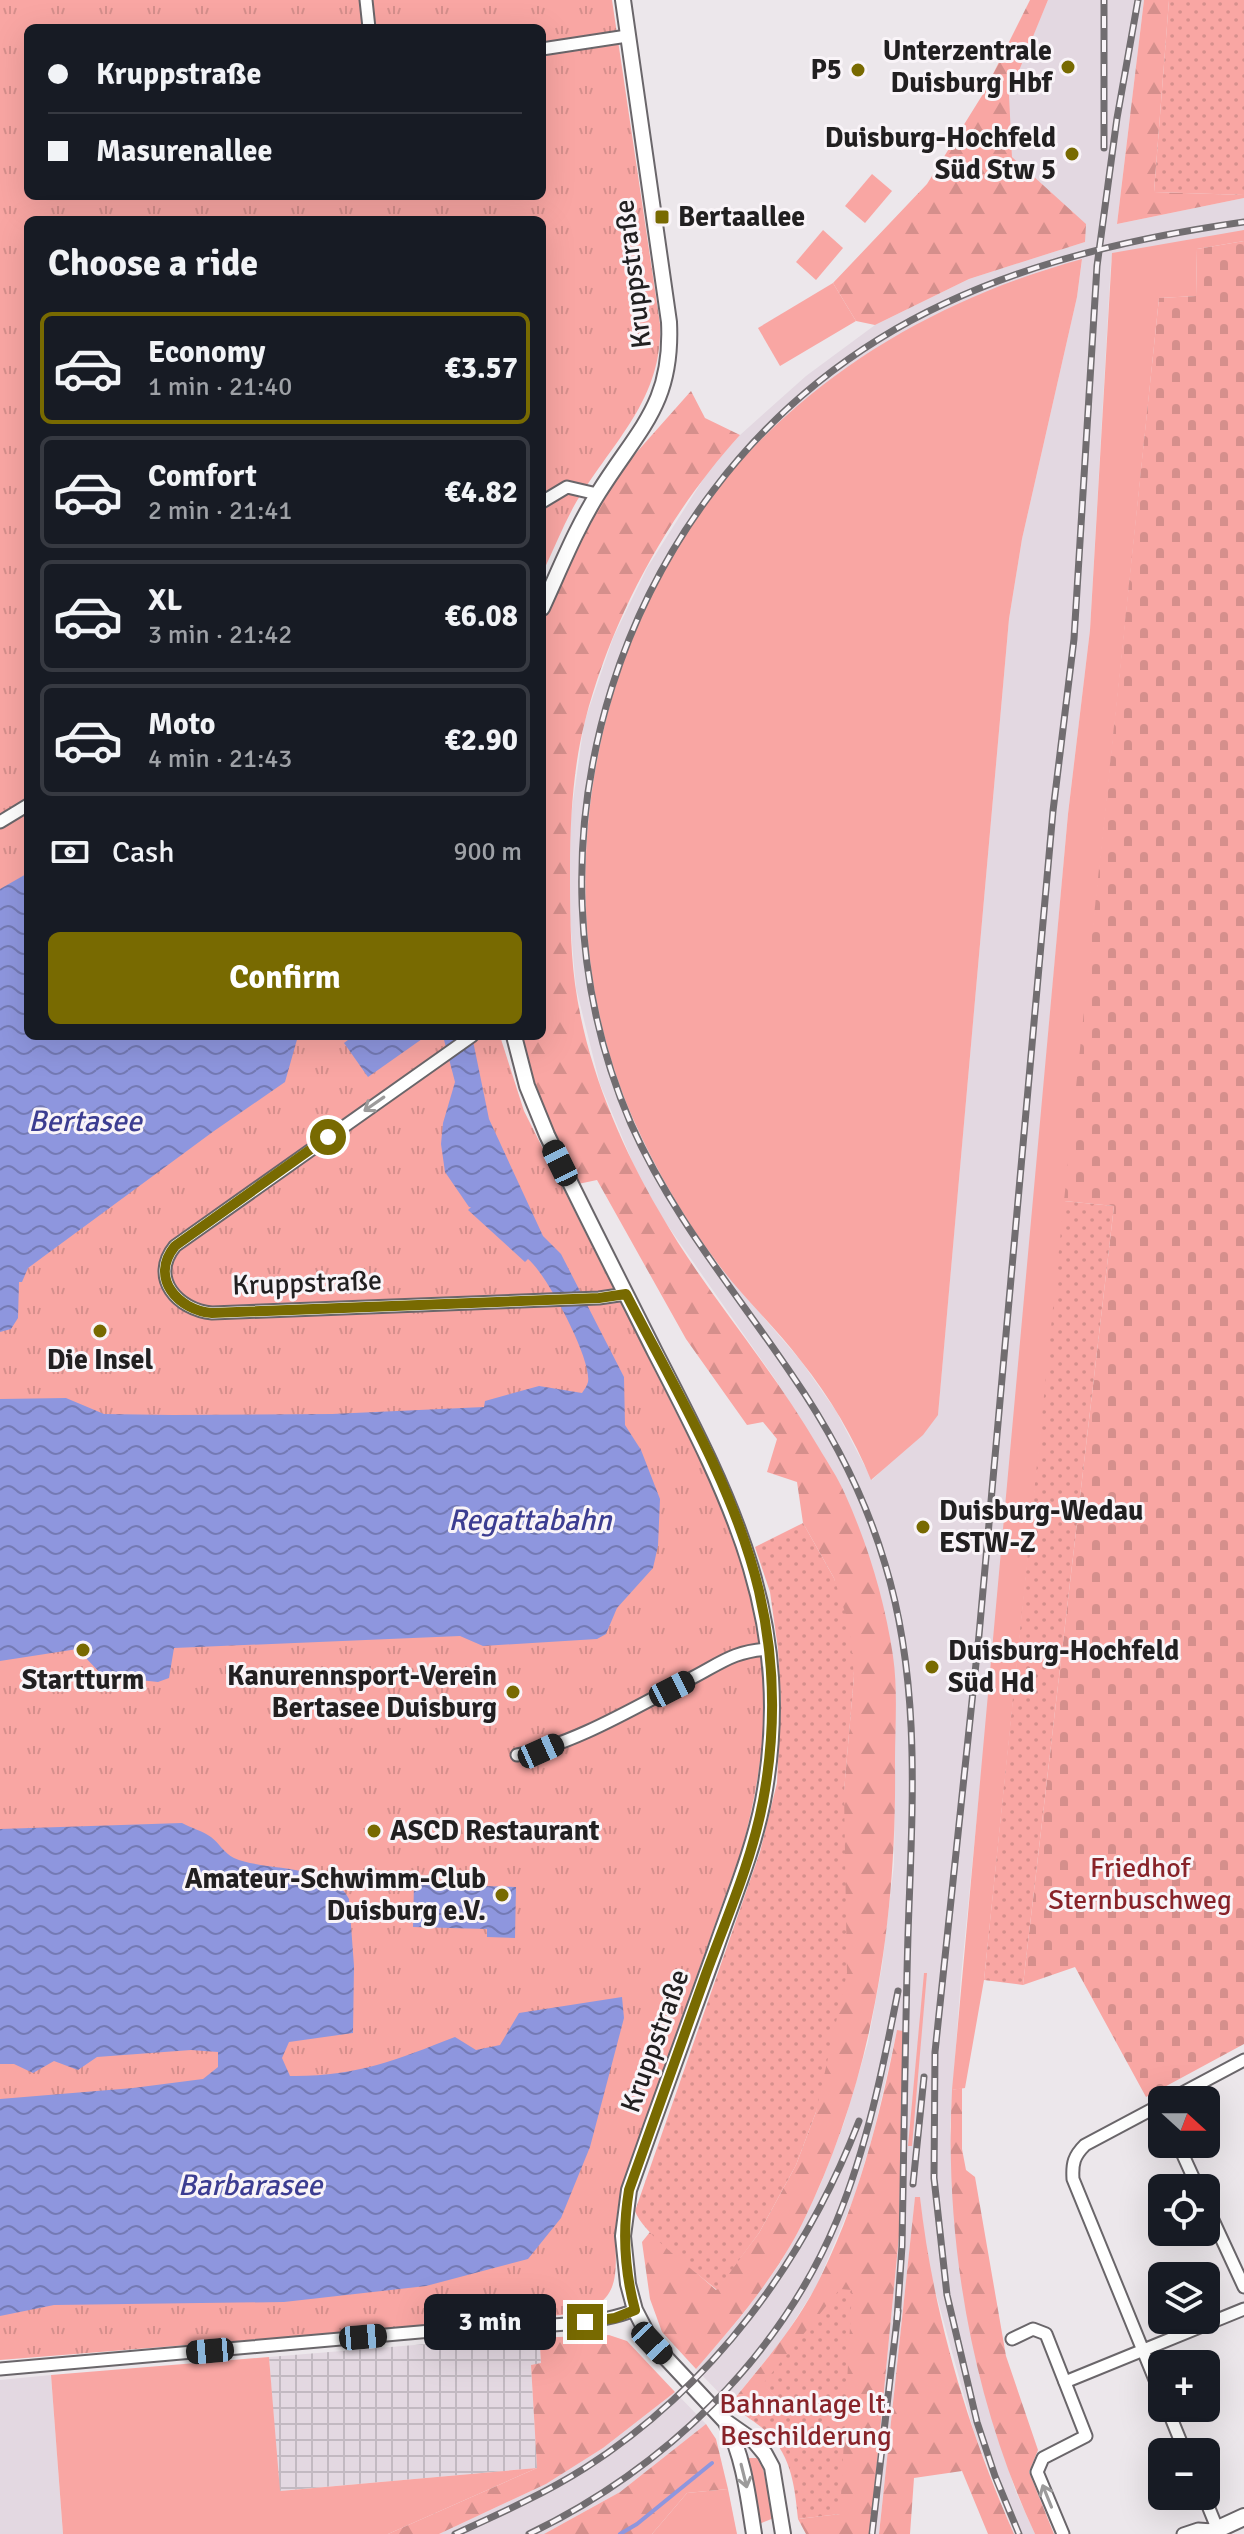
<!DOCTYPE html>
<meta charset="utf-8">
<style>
:root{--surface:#171b24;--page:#242831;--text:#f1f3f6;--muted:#9ea1a6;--line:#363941;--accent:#786a01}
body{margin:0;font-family:Signika,sans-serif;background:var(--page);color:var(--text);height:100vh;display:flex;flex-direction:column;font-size:30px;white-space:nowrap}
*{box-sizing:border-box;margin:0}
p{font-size:26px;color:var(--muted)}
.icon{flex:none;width:44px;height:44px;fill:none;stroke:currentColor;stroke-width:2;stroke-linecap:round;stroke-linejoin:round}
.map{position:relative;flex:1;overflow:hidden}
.sheet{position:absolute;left:24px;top:216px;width:522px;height:824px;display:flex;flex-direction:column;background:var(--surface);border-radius:12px;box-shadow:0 8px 32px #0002}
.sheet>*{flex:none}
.top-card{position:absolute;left:24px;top:24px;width:522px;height:176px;border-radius:12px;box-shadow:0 8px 32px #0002;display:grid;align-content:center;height:176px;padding:0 24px;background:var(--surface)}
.needle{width:52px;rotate:111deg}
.fabs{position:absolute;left:1148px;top:2086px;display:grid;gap:16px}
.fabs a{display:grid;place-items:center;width:72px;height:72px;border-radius:12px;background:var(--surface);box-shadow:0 8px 32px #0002;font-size:40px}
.end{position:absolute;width:36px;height:36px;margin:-18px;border:10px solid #786a01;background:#fff;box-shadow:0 0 0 4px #fff}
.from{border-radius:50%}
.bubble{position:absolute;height:56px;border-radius:12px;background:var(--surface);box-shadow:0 8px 32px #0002;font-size:26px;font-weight:800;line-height:56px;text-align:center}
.car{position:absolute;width:24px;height:48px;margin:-24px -12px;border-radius:10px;box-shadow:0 0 6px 2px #0007;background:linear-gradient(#222 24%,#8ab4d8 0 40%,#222 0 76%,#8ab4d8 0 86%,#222 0)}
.top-card b{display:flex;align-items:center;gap:28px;height:76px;font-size:30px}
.top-card b+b{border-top:2px solid var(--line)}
.top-card i{width:20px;height:20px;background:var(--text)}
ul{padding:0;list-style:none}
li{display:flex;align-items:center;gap:24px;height:112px;margin:0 16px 12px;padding:0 8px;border:4px solid var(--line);border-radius:12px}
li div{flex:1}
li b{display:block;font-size:30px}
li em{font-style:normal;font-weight:800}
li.active{border-color:var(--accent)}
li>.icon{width:72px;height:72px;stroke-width:1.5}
h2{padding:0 24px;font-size:36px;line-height:96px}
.pay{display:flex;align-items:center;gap:20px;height:88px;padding:0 24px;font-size:30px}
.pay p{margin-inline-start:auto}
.action{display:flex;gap:16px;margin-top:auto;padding:16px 24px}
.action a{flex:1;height:92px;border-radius:12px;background:var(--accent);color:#fff;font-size:32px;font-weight:800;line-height:92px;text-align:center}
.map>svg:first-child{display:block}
.built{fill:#e3d8e1;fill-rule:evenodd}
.industrial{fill:url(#industrial-grid)}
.grass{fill:#f9a6a3}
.forest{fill:url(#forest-firs)}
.cemetery{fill:url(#cemetery-stones)}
.park{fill:url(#park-tufts);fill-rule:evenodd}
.garden{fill:url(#garden-dots)}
.water{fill:url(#water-waves)}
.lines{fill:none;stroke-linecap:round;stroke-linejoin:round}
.stream{stroke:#8e96de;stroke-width:4}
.minor-casing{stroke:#6a666a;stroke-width:15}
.tertiary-casing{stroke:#6a666a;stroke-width:18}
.primary-casing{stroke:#6a666a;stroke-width:20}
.minor{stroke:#fff;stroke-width:11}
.tertiary{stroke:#fff;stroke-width:14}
.primary{stroke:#fff;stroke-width:16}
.rail-casing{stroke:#716d70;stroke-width:7}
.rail{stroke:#f9f4f8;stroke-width:4;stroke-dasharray:12;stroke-linecap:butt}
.oneway{stroke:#9c9b9b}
.route{stroke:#786a01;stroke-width:10}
.poi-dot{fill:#786a01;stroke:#f9f4f8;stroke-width:3}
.labels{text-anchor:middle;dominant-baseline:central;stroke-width:6;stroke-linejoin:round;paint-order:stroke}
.poi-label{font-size:28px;font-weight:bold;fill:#222021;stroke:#f9f4f8;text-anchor:end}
.street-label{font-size:28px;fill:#222021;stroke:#f9f4f8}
.park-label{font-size:28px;fill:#882329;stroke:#f9f4f8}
.water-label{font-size:30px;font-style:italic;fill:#3c3d91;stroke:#f9f4f8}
</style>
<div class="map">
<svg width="1244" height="2534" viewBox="0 0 1244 2534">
<defs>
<pattern id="industrial-grid" width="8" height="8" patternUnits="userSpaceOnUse" patternTransform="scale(2)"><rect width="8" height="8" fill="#e3d8e1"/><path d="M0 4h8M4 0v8" fill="none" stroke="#c2b9c1"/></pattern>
<pattern id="forest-firs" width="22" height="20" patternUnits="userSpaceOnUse" patternTransform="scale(2)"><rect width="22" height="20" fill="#f9a6a3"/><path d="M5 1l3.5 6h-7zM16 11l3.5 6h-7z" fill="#d58f8c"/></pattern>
<pattern id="cemetery-stones" width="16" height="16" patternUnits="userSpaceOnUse" patternTransform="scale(2)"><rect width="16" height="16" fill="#f9a6a3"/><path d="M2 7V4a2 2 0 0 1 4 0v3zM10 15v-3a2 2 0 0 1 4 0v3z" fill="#d58f8c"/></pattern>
<pattern id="park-tufts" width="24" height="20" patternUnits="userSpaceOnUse" patternTransform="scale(2)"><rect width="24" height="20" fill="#f9a6a3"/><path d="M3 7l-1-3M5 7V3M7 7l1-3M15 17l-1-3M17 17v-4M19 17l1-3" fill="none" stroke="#d58f8c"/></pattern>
<pattern id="garden-dots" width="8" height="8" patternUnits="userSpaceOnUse" patternTransform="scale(2)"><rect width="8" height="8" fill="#f9a6a3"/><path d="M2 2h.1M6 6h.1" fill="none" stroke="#d58f8c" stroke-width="1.8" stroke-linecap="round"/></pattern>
<pattern id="water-waves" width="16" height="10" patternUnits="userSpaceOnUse" patternTransform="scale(2)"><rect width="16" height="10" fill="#8e96de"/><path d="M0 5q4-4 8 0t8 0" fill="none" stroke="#747ab4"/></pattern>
</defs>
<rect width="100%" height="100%" fill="#ece7eb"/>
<g class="built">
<path d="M 1048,0 L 1144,0 L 1117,224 L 1244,198 L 1244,241 L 1113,253 L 1111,262 L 1090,630 L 1068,814 L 995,1636 L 961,1977 L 950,2127 L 971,2333 L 993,2423 L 1016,2492 L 1035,2534 L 1014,2534 L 974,2432 L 927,2261 L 920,2197 L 915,2198 L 879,2534 L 870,2534 L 899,2236 L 903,2031 L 897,2031 L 874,2131 L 855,2195 L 816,2287 L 783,2339 L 730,2404 L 696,2369 L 743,2314 L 779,2265 L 800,2228 L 821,2183 L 844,2123 L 868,2042 L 882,1966 L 894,1864 L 895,1780 L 844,1492 L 777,1382 L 661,1216 L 637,1173 L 600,1084 L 576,988 L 570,920 L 570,823 L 584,723 L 613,638 L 647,568 L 711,467 L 740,435 L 806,376 L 875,325 L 969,279 L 1085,242 L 1044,189 L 1012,157 L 1008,95 ZM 1082,260 L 1077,297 L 1022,539 L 1009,619 L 938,1414 L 872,1480 L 836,1411 L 801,1361 L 717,1263 L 679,1207 L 633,1120 L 618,1078 L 595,986 L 585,891 L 589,805 L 608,709 L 640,620 L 691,529 L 727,479 L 755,447 L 793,409 Z"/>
<polygon points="51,2375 63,2534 0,2534 0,2380"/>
<polygon points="675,2392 706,2424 620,2492 544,2534 439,2534 546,2484 603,2448"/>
</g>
<polygon class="industrial" points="533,2338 540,2347 541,2364 531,2365 537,2468 279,2491 269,2357 463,2341"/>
<g class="grass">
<polygon points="872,174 892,191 865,223 845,206"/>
<polygon points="823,230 843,248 816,280 796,262"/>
<polygon points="1244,230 1244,241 1197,249 1196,296 1159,298 984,1980 965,2088 952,2090 1068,814 1090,630 1112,253"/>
<path d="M 1082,259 L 1077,297 L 1022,539 L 1009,619 L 938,1415 L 923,1435 L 871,1480 C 854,1438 830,1397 801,1361 C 775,1326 741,1296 716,1261 C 684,1218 656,1170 634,1121 C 529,883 599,575 796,407 C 880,335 977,288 1082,259 Z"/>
<polygon points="833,283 856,321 780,366 758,328"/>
<polygon points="924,1973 927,1973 912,2146 908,2146"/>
<polygon points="269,2357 280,2491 537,2468 388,2534 63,2534 51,2375"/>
<polygon points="748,2458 757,2458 763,2469 774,2518 759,2524"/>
<polygon points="728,2489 737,2534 652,2534 687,2493"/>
</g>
<g class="forest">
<polygon points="1030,0 1048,0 1009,95 1012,157 1086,224 1085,242 969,279 875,325 856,321 833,283 927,184 983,94"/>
<polygon points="1144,0 1169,0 1154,192 1244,195 1244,198 1117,224"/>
<path d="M 691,391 L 705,418 L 740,435 C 668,514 612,617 585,721 C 573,768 570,820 570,868 C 570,907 570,945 575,984 C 586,1064 619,1142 659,1211 C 706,1294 771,1365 819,1448 C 828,1463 838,1478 845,1494 C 868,1545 885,1601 893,1656 C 898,1690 895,1727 895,1762 C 897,1921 873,2080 802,2224 C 775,2278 735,2324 696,2369 L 662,2332 L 650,2299 L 642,2242 L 650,2232 L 716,2290 L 759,2233 L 796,2165 L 816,2112 L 854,1676 L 834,1578 L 803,1523 L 797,1482 L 767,1472 L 777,1439 L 763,1422 L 747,1425 L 686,1339 L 597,1180 L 578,1184 C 555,1136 535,1088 520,1036 L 542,1036 L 542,624 L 592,517 L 628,462 Z"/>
<path d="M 897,2030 L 903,2031 L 899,2236 L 870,2534 L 806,2534 L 798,2519 L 840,2514 L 794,2349 L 764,2384 L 776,2397 L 750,2419 L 730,2404 C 761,2366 793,2330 816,2286 C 857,2207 880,2117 897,2030 Z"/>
<path d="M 962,2088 L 962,2149 L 966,2170 L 975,2177 L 1006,2356 L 1038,2450 L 1029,2472 L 1054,2534 L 1035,2534 C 972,2399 944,2239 952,2090 Z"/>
<path d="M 915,2197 L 920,2197 C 933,2313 967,2427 1014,2534 L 988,2534 L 962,2471 L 914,2478 L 910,2534 L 879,2534 Z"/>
<polygon points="609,2335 627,2341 675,2392 603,2448 546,2484 439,2534 388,2534 537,2468 531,2365 541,2363 540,2347 533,2338"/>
<polygon points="706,2424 716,2439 728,2489 687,2493 652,2534 544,2534 620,2492"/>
</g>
<polygon class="cemetery" points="1244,241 1244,2044 1146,2097 1075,1967 1023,1985 1114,1206 1064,1201 1159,298 1196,296 1197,249"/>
<path class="park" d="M 0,0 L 612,0 L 660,324 C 663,401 610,444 574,506 C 562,528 553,551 542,574 L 542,220 L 28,220 L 28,1036 L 500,1036 L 524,1111 L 710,1480 C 732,1525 747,1570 757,1619 C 760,1630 764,1643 764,1655 C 769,1720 759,1786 742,1849 L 624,2180 C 620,2194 617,2209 616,2224 C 613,2266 628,2301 574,2314 L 0,2360 ZM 28,28 L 542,28 L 542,196 L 28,196 Z"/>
<g class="garden">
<polygon points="1169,0 1244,0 1244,195 1154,192"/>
<polygon points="1064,1201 1114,1206 1023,1985 984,1980"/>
<path d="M 803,1523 L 834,1578 L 849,1625 L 854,1676 L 844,1792 L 847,1973 L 816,2112 L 796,2165 L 759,2233 L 717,2290 C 696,2272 643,2234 635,2211 L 760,1852 L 777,1783 L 781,1700 L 778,1649 L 770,1592 L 755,1547 Z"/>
<path d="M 840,2289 L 852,2290 L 840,2514 L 798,2519 C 794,2477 789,2444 750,2419 L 776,2397 L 763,2384 Z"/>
</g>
<g class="water">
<polygon points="28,873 28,1036 298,1036 285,1082 214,1131 28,1268 22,1282 19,1282 18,1318 11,1329 0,1332 0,889"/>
<polygon points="353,1036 421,1036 422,1039 368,1077 344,1043"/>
<path d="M 443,1036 L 472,1036 L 489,1119 L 543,1236 L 561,1254 L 624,1377 L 625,1425 L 641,1450 L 660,1499 L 658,1546 L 653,1568 L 617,1608 L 606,1634 L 597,1639 L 483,1646 L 460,1636 L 174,1648 L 169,1678 L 158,1682 L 103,1676 L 84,1656 L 84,1648 L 0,1661 L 0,1399 L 66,1398 L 104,1414 L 173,1415 L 332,1414 L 484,1407 L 485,1401 L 539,1386 L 582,1393 C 584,1390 587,1386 588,1382 C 592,1359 546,1273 528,1259 L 525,1262 L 468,1210 L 471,1207 L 469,1207 L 445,1172 L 441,1144 L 443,1123 L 455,1082 Z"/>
<path d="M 182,1823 C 191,1828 203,1831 211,1837 C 219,1843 224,1853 234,1858 C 266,1872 332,1863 349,1899 L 354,1966 L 353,2033 L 289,2042 L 282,2058 L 290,2076 C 355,2077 396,2060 455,2037 L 476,2050 L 500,2045 L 519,2013 L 622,1997 L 624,2018 L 590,2147 L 561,2218 L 528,2259 L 426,2286 L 284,2302 L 54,2305 L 0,2316 L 0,2099 L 133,2088 L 203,2079 L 218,2067 L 218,2052 L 191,2050 L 97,2057 L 78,2070 L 54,2061 L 33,2073 L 14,2064 L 0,2064 L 0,1829 Z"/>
<polygon points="414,1884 516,1887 515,1938 487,1937 487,1929 413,1927"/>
</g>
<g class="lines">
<polyline class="stream" points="620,2534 637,2524 712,2463"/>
<g class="minor-casing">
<g id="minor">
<polyline points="366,0 369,28"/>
<polyline points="542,49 627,36"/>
<polyline points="542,502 567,487 597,494"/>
<polyline points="0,822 28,805"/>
<path d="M 472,1036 L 175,1246 C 149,1278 178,1310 212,1313 L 599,1298 L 626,1294"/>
<path d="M 517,1755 C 573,1745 637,1706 688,1680 C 720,1664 732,1651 769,1649"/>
<polyline points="1169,2100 1244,2060"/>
<path d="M 1162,2104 L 1085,2145 C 1074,2156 1072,2163 1073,2179 L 1162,2397"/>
<polyline points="1178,2144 1198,2188"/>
<polyline points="1206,2205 1244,2287"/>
<polyline points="1012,2339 1033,2329 1046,2334 1086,2436 1043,2458 1037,2472 1063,2534"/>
<path d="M 0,2369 C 151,2356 303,2342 454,2329 C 510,2325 584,2330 635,2310"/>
<polyline points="1065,2382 1244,2309"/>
<polyline points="1167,2408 1185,2452"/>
<polyline points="1204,2496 1217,2528"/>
<polyline points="1183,2534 1198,2529 1213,2530"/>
</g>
</g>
<g class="tertiary-casing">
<g id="tertiary">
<path d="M 542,608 C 560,569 576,528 599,492 C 639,428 673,404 669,322 L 623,0"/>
<path d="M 514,1036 L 527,1086 L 547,1135 C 582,1208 619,1280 655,1352 C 733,1503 796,1625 763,1801 C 753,1852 732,1901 715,1951 C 686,2030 657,2110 629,2190 L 623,2236 L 628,2284 L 635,2310 L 652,2343 L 725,2421 L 755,2442 L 765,2454 L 772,2467 L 783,2534"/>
<path d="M 727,2425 C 744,2458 748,2497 754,2534"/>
</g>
</g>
<g class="primary-casing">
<polyline id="primary" points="1207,2534 1244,2517"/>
</g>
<use href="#minor" class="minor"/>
<use href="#tertiary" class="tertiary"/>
<use href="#primary" class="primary"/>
<g class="rail-casing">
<g id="rail">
<polyline points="1104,148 1104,0"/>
<polyline points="913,2184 924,2077"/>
<path d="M 897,2320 L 902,2246 C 904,2142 905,2039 908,1935 C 912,1811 922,1685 885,1564 C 865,1496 832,1433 792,1375 C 736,1292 672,1217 631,1124 C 510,843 619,500 879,339 C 988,271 1118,240 1244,222"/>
<path d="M 455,2534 C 499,2514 544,2494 585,2468 C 712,2387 805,2261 859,2121"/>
<path d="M 529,2534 C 664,2469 779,2359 837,2220 C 867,2147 883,2068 898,1991"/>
<polyline points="872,2534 898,2311"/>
<polyline points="1019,2534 995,2476 977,2422 947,2295 934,2178 935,2052 979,1635 1053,811 1074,639 1097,266 1117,118 1138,0"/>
</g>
</g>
<use href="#rail" class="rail"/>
</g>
<defs><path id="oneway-shaft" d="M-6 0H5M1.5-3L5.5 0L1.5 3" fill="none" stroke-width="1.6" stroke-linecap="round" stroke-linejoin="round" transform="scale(2)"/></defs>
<g class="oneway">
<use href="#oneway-shaft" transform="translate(374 1104) rotate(145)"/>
<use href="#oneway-shaft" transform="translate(744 2476) rotate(76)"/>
<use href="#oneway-shaft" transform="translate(1047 2496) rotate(-112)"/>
</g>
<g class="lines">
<path class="route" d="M 328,1137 L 175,1246 C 149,1278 178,1310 212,1313 L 599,1298 L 626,1294 C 675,1389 734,1486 759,1591 C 775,1660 776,1732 763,1801 C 752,1860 727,1917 706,1974 C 680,2046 654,2118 629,2190 C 622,2232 624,2269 635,2310 L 615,2318 L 585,2322"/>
</g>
<g class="poi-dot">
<circle cx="1068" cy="67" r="8"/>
<circle cx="858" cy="70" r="8"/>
<circle cx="1072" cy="154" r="8"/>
<rect x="654" y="209" width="16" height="16" rx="4"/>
<circle cx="100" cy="1331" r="8"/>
<circle cx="923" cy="1527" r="8"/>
<circle cx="83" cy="1650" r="8"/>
<circle cx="932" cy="1667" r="8"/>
<circle cx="513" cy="1692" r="8"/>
<circle cx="374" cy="1831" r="8"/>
<circle cx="502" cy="1895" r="8"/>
</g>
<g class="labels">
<g class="poi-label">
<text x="1052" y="51">Unterzentrale<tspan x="1052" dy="32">Duisburg Hbf</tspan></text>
<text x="842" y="70">P5</text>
<text x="1056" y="138">Duisburg-Hochfeld<tspan x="1056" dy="32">Süd Stw 5</tspan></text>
<text x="678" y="217" text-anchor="start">Bertaallee</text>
<text x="100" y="1360" text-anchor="middle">Die Insel</text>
<text x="939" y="1511" text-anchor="start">Duisburg-Wedau<tspan x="939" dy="32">ESTW-Z</tspan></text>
<text x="948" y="1651" text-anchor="start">Duisburg-Hochfeld<tspan x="948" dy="32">Süd Hd</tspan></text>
<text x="497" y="1676">Kanurennsport-Verein<tspan x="497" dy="32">Bertasee Duisburg</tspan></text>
<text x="83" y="1680" text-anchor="middle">Startturm</text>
<text x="390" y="1831" text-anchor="start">ASCD Restaurant</text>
<text x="486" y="1879">Amateur-Schwimm-Club<tspan x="486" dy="32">Duisburg e.V.</tspan></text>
</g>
<g class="street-label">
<text transform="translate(633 274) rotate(-97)">Kruppstraße</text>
<text transform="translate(307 1283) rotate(-2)">Kruppstraße</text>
<text transform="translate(655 2041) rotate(-70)">Kruppstraße</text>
</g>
<g class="park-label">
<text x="1140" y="1868">Friedhof<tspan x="1140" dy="32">Sternbuschweg</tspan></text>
<text x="806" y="2404">Bahnanlage lt.<tspan x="806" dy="32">Beschilderung</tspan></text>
</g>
<g class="water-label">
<text x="85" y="1121">Bertasee</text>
<text x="530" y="1520">Regattabahn</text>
<text x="250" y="2185">Barbarasee</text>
</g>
</g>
</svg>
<div class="fabs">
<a><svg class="needle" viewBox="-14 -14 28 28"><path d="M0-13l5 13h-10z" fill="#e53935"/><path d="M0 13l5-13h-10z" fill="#9ea1a6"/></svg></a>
<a><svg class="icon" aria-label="locate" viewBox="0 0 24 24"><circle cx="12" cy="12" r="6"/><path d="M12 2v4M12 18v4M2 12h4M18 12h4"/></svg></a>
<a><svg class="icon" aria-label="layers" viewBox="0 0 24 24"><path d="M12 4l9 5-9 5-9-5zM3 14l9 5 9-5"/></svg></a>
<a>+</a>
<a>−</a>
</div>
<i class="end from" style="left:328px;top:1137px"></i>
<i class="end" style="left:585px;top:2322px"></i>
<div class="bubble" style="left:424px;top:2294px;width:132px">3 min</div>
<i class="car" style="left:560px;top:1163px;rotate:334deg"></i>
<i class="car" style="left:672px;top:1689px;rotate:63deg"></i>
<i class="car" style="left:541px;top:1751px;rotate:66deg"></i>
<i class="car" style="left:363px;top:2337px;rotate:85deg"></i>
<i class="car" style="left:652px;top:2343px;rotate:137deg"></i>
<i class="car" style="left:210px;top:2351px;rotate:265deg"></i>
<div class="top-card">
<b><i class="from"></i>Kruppstraße</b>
<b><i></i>Masurenallee</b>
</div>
<section class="sheet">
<h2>Choose a ride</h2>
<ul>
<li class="active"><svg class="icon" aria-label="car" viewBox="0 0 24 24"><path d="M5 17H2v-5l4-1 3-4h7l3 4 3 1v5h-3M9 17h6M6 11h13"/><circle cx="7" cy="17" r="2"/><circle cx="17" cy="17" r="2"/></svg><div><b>Economy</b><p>1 min · 21:40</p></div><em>€3.57</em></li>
<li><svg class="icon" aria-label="car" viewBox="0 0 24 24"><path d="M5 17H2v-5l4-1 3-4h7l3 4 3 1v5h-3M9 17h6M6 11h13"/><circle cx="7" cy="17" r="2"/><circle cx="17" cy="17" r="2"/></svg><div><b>Comfort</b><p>2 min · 21:41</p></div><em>€4.82</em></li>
<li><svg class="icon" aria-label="car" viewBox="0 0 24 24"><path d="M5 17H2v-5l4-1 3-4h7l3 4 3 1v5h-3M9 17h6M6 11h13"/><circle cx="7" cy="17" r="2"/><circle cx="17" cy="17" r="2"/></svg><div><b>XL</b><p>3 min · 21:42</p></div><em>€6.08</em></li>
<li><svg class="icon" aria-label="car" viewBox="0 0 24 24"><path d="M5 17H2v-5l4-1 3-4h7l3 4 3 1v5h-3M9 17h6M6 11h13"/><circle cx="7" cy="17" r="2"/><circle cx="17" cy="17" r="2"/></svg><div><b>Moto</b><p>4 min · 21:43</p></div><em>€2.90</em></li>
</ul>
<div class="pay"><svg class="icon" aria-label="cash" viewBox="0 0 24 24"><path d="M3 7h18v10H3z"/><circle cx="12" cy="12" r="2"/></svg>Cash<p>900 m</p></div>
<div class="action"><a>Confirm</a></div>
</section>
</div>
